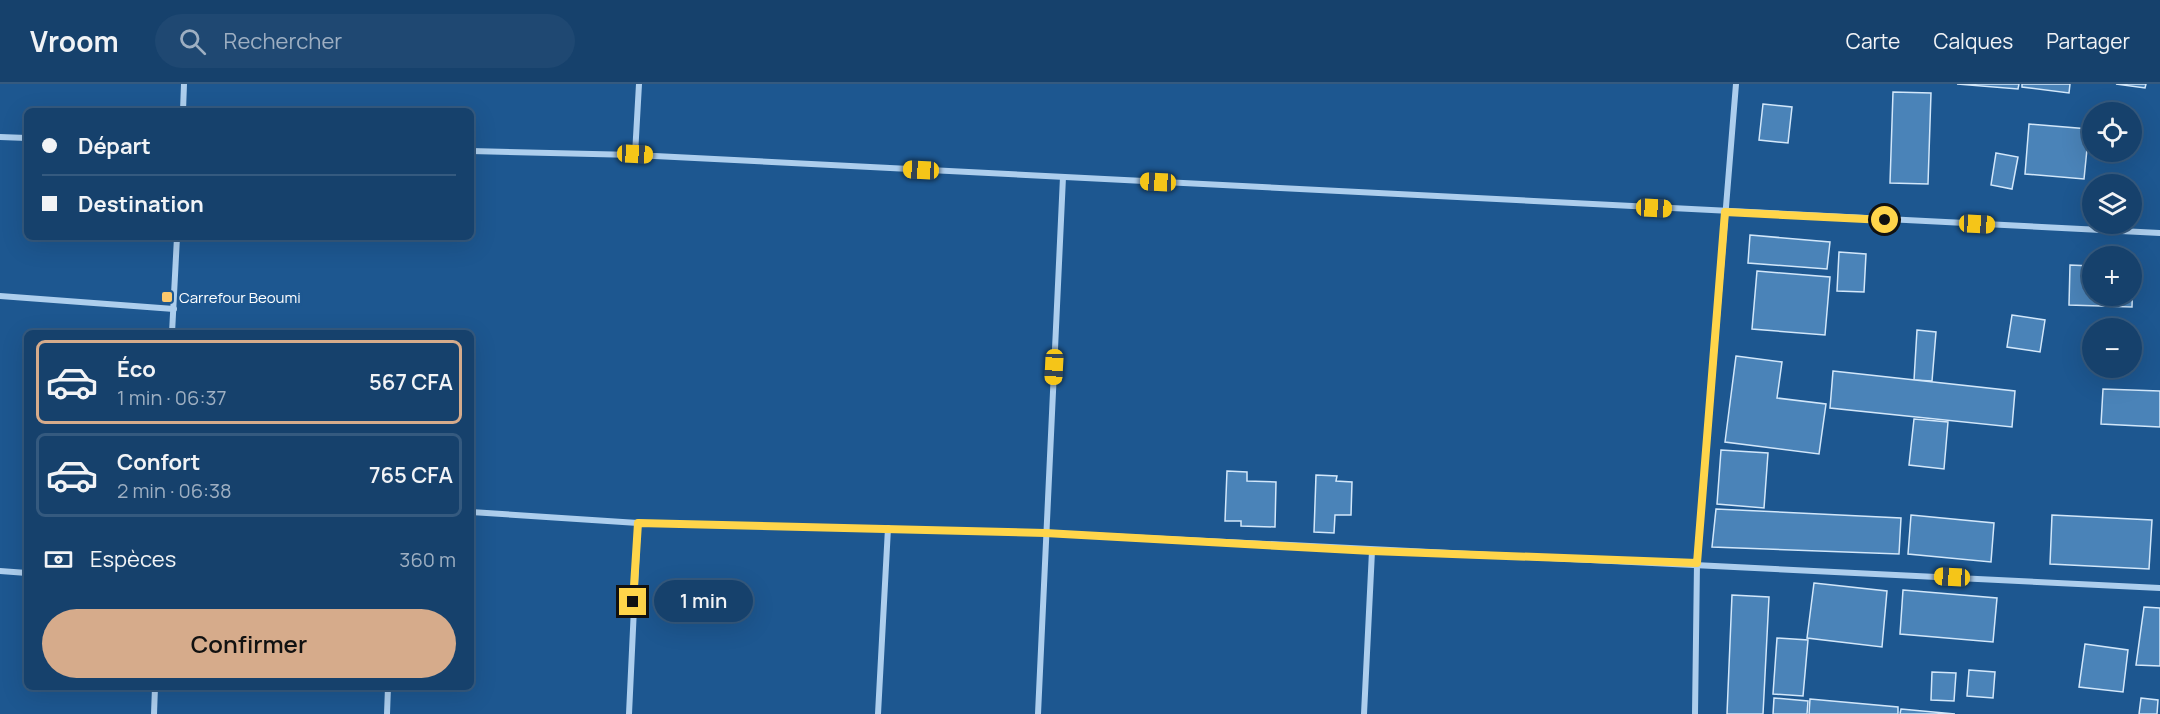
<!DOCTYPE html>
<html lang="fr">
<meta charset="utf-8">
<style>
:root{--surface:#16416c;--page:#1f4872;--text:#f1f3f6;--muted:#9eafc2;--line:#355a7f;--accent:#d6ab8b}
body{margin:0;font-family:Manrope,sans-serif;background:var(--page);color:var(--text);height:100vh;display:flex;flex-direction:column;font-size:22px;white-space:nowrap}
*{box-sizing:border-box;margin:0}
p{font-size:20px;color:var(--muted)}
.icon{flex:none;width:33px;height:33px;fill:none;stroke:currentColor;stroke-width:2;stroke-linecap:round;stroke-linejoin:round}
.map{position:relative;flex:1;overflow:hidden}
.drawer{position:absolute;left:24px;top:246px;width:450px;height:360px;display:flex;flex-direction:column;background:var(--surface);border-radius:9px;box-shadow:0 6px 24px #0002,0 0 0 2px var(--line)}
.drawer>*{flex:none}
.banner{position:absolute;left:24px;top:24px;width:450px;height:132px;border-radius:9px;box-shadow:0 6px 24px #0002,0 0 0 2px var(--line);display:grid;align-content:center;height:132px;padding:0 18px;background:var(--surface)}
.buttons{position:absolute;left:2082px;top:18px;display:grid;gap:12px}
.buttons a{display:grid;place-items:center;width:60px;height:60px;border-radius:50%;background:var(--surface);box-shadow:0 6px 24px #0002,0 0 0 2px var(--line);font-size:30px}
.end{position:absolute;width:27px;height:27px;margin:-14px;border:8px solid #ffd54a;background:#111;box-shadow:0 0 0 3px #111}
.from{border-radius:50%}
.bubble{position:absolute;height:42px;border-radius:21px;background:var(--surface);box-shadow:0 6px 24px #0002,0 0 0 2px var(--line);font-size:20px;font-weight:600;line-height:42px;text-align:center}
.car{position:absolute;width:18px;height:36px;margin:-18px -9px;border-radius:8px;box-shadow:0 0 4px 2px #0007;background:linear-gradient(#f5c518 24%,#345 0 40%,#f5c518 0 76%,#345 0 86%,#f5c518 0)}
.banner b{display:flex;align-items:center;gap:21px;height:57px;font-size:22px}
.banner b+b{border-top:2px solid var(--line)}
.banner i{width:15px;height:15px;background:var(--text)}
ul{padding:10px 0 0;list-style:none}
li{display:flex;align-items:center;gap:18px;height:84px;margin:0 12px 9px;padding:0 6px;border:3px solid var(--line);border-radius:9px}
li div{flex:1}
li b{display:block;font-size:22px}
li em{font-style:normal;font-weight:600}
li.selected{border-color:var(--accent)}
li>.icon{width:54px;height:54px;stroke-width:1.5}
.pay{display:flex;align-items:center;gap:15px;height:66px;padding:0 18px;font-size:22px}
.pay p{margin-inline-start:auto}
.primary-button{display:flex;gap:12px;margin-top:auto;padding:12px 18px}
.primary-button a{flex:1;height:69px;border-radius:36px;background:var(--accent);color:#111;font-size:24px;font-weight:600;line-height:69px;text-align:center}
header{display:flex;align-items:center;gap:36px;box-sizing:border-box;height:84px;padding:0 30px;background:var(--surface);border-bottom:2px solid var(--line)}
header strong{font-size:28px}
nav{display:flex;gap:33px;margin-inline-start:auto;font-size:21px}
.search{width:420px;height:54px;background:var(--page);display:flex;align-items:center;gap:15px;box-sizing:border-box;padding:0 21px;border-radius:33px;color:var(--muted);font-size:22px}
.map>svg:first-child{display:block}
.building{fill:#4a83b8;stroke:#d2e7fa;stroke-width:1.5}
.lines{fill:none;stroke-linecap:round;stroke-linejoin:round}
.street{stroke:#adceed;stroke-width:6}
.route{stroke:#ffd54a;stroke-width:8}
.poi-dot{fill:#fcc96c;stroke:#1d5790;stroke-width:2}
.labels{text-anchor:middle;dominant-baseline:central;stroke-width:5;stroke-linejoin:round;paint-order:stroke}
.poi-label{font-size:15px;fill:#fff;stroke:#1d5790;text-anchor:start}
</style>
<header>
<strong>Vroom</strong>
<div class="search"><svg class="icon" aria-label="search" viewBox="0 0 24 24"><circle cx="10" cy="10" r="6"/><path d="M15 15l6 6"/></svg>Rechercher</div>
<nav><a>Carte</a><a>Calques</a><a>Partager</a></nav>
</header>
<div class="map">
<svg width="2160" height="630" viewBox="0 0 2160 630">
<rect width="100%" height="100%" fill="#1d5790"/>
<g class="building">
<polygon points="1957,0 2019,0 2018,5"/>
<polygon points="2022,0 2070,0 2069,9 2022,3"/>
<polygon points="2116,0 2146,0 2145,4"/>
<polygon points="1893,8 1931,9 1928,100 1890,99"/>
<polygon points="1763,20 1792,23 1788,59 1759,56"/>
<polygon points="2029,40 2089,45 2084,95 2025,90"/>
<polygon points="1996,69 2018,73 2012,105 1991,101"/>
<polygon points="1750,151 1830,158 1827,185 1748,179"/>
<polygon points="1839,168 1866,170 1864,208 1837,207"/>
<polygon points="2070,181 2092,182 2092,212 2132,212 2133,183 2132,223 2069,221"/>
<polygon points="1757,187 1830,193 1825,251 1752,245"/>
<polygon points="2012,231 2045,236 2040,268 2007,263"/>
<polygon points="1917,246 1936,248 1932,297 1914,296"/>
<polygon points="1736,272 1782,278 1777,314 1826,320 1819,370 1725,358"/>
<polygon points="1833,287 2015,307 2012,343 1830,324"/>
<polygon points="2103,305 2160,307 2160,343 2101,340"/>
<polygon points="1914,335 1948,338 1944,385 1909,381"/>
<polygon points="1721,366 1768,369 1764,424 1717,420"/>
<polygon points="1227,387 1247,388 1247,397 1276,398 1275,443 1241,442 1241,437 1225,437"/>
<polygon points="1316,391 1337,392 1336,397 1352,398 1351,431 1335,431 1334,449 1314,448"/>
<polygon points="1716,425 1901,434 1899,470 1712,463"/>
<polygon points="1911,431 1994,439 1991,478 1908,470"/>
<polygon points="2052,431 2152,436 2149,485 2050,480"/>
<polygon points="1814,499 1887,507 1882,563 1807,554"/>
<polygon points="1903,506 1997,514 1993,558 1900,550"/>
<polygon points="1732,511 1769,513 1763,630 1727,630"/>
<polygon points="2144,523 2160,524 2160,582 2136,581"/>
<polygon points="1777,554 1808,556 1803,612 1773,610"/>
<polygon points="2085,560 2128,566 2123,608 2079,603"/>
<polygon points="1969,586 1995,588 1993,614 1967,612"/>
<polygon points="1932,588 1956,589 1954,617 1931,616"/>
<polygon points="1774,614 1808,617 1807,630 1773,630"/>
<polygon points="2141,614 2158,616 2157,630 2139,630"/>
<polygon points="1810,615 1898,623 1898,630 1809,630"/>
<polygon points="1901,625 1955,630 1900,630"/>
</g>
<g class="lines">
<g class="street">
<polyline points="183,27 184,0"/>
<polyline points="0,53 27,54"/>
<polyline points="471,67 635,71 2160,149"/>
<polyline points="635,71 639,0"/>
<polyline points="0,212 174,225"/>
<polyline points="172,249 177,153"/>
<polyline points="471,428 638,439 1045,449 2160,504"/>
<polyline points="0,487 27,489"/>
<polyline points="154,630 155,603"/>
<polyline points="387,630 388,603"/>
<polyline points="629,630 638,439"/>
<polyline points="878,630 888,444"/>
<polyline points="1038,630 1063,93"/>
<polyline points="1364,630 1372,467"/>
<polyline points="1695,630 1697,479 1736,0"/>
</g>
</g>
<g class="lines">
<polyline class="route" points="633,518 638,439 1045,449 1372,467 1697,479 1725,128 1885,136"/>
</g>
<rect class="poi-dot" x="161" y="207" width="12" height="12" rx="3"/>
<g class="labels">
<g class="poi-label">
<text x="179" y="213">Carrefour Beoumi</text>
</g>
</g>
</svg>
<div class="buttons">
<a><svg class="icon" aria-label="locate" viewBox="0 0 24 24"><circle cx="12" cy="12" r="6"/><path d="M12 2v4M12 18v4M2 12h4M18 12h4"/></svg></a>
<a><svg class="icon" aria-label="layers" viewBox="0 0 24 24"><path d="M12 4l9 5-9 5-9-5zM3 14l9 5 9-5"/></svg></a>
<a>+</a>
<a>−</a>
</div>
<i class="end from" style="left:1885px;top:136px"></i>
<i class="end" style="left:633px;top:518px"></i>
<div class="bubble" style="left:654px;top:496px;width:99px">1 min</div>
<i class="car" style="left:635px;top:70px;rotate:93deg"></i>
<i class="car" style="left:921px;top:86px;rotate:273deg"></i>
<i class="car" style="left:1158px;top:98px;rotate:273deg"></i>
<i class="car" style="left:1654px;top:124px;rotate:93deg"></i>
<i class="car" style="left:1977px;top:140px;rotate:93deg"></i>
<i class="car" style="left:1054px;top:283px;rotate:183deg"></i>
<i class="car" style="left:1952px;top:493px;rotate:273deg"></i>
<div class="banner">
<b><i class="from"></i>Départ</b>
<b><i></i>Destination</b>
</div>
<section class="drawer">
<ul>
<li class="selected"><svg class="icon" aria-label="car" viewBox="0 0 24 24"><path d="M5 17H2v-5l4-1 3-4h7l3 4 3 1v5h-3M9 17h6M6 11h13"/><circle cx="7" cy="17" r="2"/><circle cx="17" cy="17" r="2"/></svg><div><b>Éco</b><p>1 min · 06:37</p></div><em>567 CFA</em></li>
<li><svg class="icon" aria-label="car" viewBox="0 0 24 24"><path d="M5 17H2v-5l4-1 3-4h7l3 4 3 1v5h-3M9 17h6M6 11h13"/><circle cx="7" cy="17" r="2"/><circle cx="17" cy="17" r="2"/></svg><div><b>Confort</b><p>2 min · 06:38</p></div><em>765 CFA</em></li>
</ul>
<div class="pay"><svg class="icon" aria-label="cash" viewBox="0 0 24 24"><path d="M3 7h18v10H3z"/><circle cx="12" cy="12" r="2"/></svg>Espèces<p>360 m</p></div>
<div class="primary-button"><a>Confirmer</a></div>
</section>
</div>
